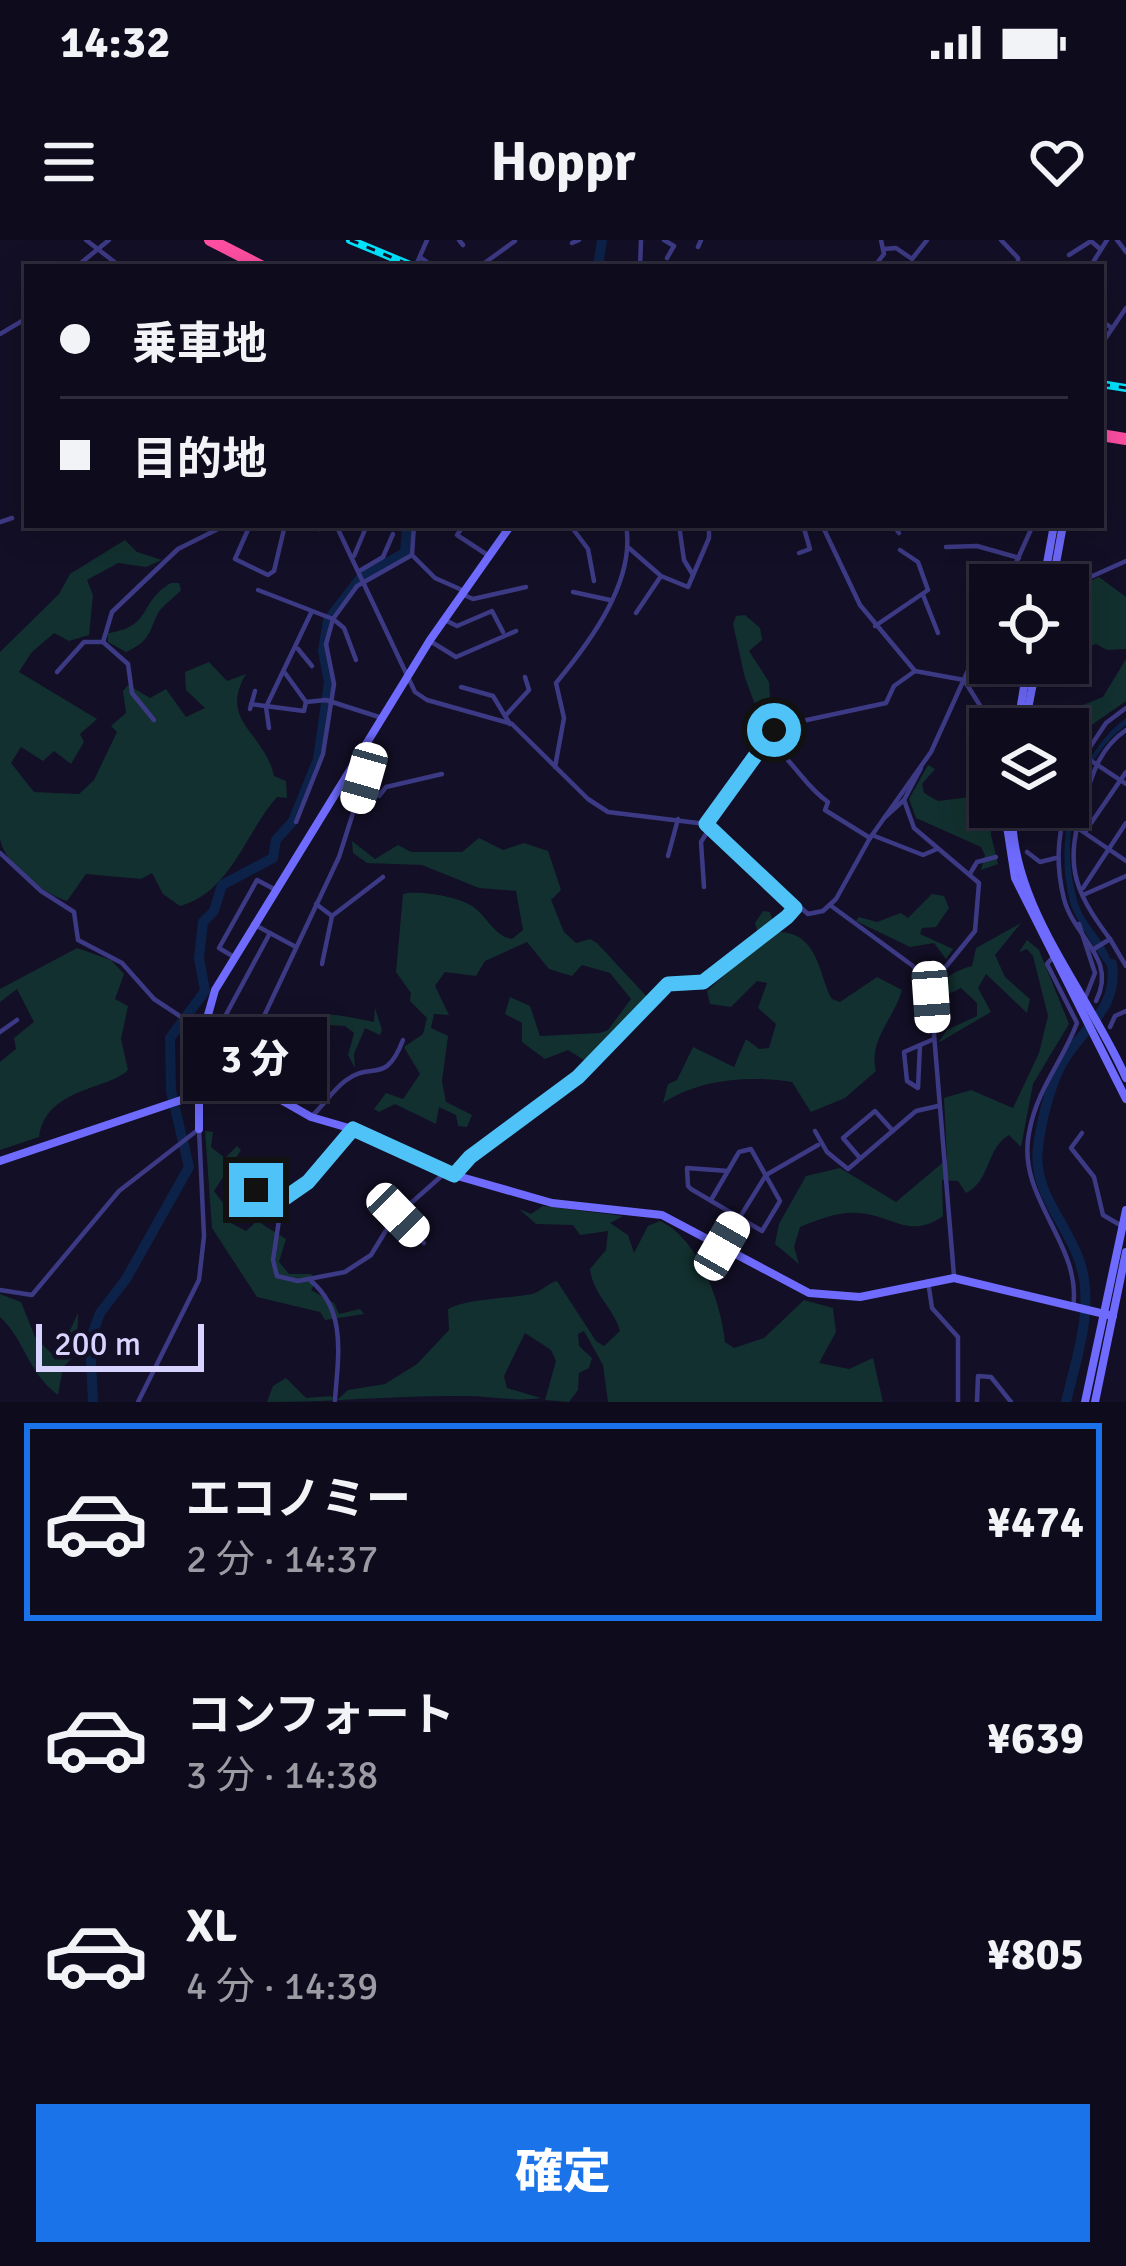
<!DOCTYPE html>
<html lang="ja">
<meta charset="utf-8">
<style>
:root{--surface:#0e0b1c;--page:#171425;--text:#f1f3f6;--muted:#9b9ba3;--line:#2e2b3b;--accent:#1a73e8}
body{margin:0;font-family:Signika,"Noto Sans JP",sans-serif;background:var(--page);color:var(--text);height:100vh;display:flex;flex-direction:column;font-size:45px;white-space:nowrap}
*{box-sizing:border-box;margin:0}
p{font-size:39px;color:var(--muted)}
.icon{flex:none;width:66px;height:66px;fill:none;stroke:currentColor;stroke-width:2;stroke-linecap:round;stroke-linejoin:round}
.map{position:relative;height:1162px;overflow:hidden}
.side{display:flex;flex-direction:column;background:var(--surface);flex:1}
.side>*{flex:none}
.banner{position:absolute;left:24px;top:24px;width:1080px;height:264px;border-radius:0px;box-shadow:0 6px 30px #0003,0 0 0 3px var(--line);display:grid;align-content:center;height:264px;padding:0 36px;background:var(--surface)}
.controls{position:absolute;left:969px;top:324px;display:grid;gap:24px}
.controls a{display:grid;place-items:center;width:120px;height:120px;border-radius:0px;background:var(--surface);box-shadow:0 6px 30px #0003,0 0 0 3px var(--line);font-size:60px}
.scale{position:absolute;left:36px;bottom:30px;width:168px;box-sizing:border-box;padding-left:12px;border:6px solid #d9d4ff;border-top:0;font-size:33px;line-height:42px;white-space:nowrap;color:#d9d4ff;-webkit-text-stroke:9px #130f26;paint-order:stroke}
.end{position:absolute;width:54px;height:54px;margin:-27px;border:15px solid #4fc3f7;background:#111;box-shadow:0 0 0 6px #111}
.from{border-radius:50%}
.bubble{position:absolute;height:84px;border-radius:0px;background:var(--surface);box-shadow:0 6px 30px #0003,0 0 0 3px var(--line);font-size:39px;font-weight:800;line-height:84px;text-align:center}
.car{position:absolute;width:36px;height:72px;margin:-36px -18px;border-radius:15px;box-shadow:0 0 9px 3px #0007;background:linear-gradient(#fff 24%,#345 0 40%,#fff 0 76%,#345 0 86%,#fff 0)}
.banner b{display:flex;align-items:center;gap:42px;height:114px;font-size:45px}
.banner b+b{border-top:3px solid var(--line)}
.banner i{width:30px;height:30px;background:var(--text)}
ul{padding:21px 0 0;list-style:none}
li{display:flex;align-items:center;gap:36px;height:198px;margin:0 24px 18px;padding:0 12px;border:6px solid transparent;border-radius:0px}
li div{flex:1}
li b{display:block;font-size:45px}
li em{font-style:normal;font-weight:800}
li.on{border-color:var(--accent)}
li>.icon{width:108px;height:108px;stroke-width:1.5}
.action{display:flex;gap:24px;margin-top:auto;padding:24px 36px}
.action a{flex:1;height:138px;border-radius:0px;background:var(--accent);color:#fff;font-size:48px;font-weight:800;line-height:138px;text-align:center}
.status{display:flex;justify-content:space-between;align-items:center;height:84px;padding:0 60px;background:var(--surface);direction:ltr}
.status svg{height:33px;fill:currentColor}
header{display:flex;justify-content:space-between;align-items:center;height:156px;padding:0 36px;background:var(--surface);font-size:54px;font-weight:800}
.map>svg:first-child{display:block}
.green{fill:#12302f}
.water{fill:#0c2248}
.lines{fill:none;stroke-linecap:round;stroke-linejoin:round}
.river{stroke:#0c2248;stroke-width:10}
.street{stroke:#3d3a85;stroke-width:4.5}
.secondary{stroke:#6f6bff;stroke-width:8}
.highway{stroke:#ff4fa3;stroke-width:12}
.rail-casing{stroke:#00e5ff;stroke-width:8}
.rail{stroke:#130f26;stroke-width:3;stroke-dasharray:9;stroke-linecap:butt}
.route{stroke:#4fc3f7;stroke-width:15}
</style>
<div class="status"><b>14:32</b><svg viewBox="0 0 49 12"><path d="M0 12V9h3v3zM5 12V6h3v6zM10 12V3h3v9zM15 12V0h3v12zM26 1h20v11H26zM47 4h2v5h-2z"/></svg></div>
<header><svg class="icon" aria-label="menu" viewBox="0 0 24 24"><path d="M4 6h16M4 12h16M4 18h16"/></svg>Hoppr<svg class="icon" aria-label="heart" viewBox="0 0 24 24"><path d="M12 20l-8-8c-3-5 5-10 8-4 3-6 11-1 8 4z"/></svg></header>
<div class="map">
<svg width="1126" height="1162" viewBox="0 0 1126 1162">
<rect width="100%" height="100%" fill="#130f26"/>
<g class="green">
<path d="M 125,300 L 137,312 L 162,320 L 146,327 L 118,323 L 87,340 L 93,355 L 89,395 L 69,401 L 54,393 L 31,413 L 19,432 L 97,479 L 80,494 L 84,502 L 71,524 L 54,511 L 43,521 L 21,507 L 11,523 L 34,552 L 79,554 L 94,540 L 117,492 L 111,486 L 126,473 L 123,451 L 128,445 L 150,458 L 166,449 L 186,477 L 205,468 L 186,450 L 185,432 L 209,422 L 227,441 L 246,434 C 218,482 264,491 274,536 L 286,541 L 287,558 L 277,557 C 245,593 231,652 180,666 L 163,654 L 152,633 L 141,639 L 86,634 L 67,661 C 44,654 4,624 0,599 C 0,552 0,464 0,412 L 59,354 L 70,334 Z"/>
<polygon points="1099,337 1126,357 1126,409 1107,410 1096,404 1078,411 1068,400 1080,384 1070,364 1083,344"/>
<path d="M 171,343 L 179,343 L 181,350 C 175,357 162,366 158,373 C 148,394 150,401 126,412 L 108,402 L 108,393 C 153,387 138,362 171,343 Z"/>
<polygon points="745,375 760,388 762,400 749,411 769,442 772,486 766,493 745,438 733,384 736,376"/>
<polygon points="1126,419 1126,461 1083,491 1068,511 1073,469 1103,457"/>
<polygon points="928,525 935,529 922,544 924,553 938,561 970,557 976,536 990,528 991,595 998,624 981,630 985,615 981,607 916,578 909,559"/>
<path d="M 479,598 L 503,610 L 524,603 L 548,611 L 561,650 L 551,660 L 564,692 L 576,703 L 590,699 L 597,703 L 649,759 L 587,822 L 568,810 L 545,819 L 522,802 L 522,783 L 505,774 L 510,757 L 530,766 L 540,796 L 600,793 L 608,790 L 631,759 L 610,733 L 582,725 L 572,736 L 549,729 L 527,702 L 485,721 L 476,736 L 445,732 L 435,746 L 449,775 L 434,774 L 431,788 L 448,796 L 442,841 L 446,862 L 472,875 L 467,887 L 458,886 L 456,875 L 439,867 L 436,884 L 395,864 L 379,872 L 374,869 L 386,853 L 403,859 L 420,834 L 404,807 L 423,794 L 427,778 L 410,761 L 411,753 L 396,732 L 403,654 C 419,650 463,657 476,669 C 489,680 495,696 512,699 L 523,690 L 516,651 L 479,648 L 422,625 L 367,623 L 353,613 L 352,601 L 375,619 L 398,605 L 411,612 L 462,612 Z"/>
<polygon points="932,654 944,656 949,668 936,687 922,688 920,694 953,709 946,719 934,703 910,707 856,681 859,677 877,682 901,673 908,678"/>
<path d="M 763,671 L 770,672 L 776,692 C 819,690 819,737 832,759 L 840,762 L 877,737 L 902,750 C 894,779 868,800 876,831 L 845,858 L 811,872 L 792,842 C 751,835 698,839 663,863 L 668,844 L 677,840 L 693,807 L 734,827 L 746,799 L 759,809 L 769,808 L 776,784 L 758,768 L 767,743 L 757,741 L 731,767 L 710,764 L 707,751 L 741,720 L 743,707 L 758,694 L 755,683 Z"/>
<path d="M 1021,683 L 995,715 L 1005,737 L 1030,759 L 1027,773 L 986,734 L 978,748 L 991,772 L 938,803 L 947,790 L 977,776 L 977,763 L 961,748 L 943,757 L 943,781 L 937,790 C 935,754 935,736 972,726 L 976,708 Z"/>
<path d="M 1027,700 L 1039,710 L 1069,784 L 1033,844 L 1021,907 L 1009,895 C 986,908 991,941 966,953 L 958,941 L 942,940 L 943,976 C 909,1000 893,975 858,973 C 841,971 816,980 800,987 L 794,1007 L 799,1024 L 775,1004 L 779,984 L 806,936 L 840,928 L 896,962 L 947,919 L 944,858 L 971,850 L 1013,868 L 1039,813 L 1048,776 L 1033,716 L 1027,709 L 1019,712 Z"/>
<path d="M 77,708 L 111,720 L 124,734 L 115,759 L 128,766 L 121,799 L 128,830 C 109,850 46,847 39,897 L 0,910 L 0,822 L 16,809 L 14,798 L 34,782 L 17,749 L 0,762 L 0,749 Z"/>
<path d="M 375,768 L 382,790 L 380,795 L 365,788 L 354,814 L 355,828 L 348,815 L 354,793 L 345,786 L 310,784 L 293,807 L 327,857 L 306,841 L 288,858 L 274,848 L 280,823 L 268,800 C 297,764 334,774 374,782 Z"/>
<polygon points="205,891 213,892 211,907 225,918 237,906 241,910 214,951 226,967 229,982 246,991 257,981 286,999 279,1022 289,1034 311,1034 316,1042 311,1050 334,1063 339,1074 360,1069 364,1074 325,1080 320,1072 257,1057 212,988"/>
<path d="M 543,966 L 623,976 L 610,983 L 628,995 L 634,1013 L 648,986 L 660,981 C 698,998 721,1062 725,1102 L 734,1108 L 764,1098 L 804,1060 L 833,1068 L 836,1092 L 819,1123 L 849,1129 L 873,1118 L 883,1162 L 608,1162 L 603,1125 L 584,1091 L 578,1094 L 579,1106 L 592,1118 L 589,1128 L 579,1133 L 578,1150 L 569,1162 L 545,1160 L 556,1121 L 551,1110 L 525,1093 L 504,1136 L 507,1148 L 541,1158 C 515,1162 492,1156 466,1156 C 399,1155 333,1162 267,1162 L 273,1146 L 286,1138 L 306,1158 L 331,1156 L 336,1161 L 348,1150 L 385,1144 L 417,1124 L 449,1090 L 448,1069 C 469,1058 508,1059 532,1054 C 541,1052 546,1044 557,1041 L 596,1101 L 604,1106 L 620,1091 C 614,1068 593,1055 590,1029 L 606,1010 L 608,991 L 580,995 L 573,985 L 536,984 L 519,969 L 531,974 Z"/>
<path d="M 0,1054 L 21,1062 L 35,1097 L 51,1113 L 61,1110 L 78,1073 L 77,1113 L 63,1127 L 58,1155 C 27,1132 26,1101 0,1077 Z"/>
</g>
<path class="water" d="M 1126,478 L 1126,485 C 1073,525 1060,601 1077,660 C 1084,688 1112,703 1113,734 C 1103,721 1073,676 1070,662 C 1054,600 1072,519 1126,478 Z"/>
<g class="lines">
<g class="river">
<polyline points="598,27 602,0"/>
<polyline points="93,1162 90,1101 100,1073 126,1039 189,927 171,851 170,798 205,751 199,718 203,682 214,671 222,645 273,618 276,600 293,581 318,519 329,442 323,411 328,380 362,336 405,313 407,285"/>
<path d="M 1066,1162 C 1076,1119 1094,1070 1081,1026 C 1069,984 1032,954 1038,907 C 1041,882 1049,850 1060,827 C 1079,789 1119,772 1112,724"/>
</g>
<g class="street">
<polyline points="86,0 121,27"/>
<polyline points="459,0 463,5"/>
<polyline points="664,0 674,6 667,18"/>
<polyline points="1001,0 1018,18 1018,27"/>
<polyline points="1117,0 1126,12"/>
<polyline points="572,3 579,0"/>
<polyline points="698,7 701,0"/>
<polyline points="884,9 896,8 912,19 927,0"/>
<polyline points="1069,15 1091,1 1099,8"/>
<polyline points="420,17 434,27"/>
<polyline points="417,23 427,0"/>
<polyline points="76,27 109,0"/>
<polyline points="479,27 515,1"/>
<polyline points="640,27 641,0"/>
<polyline points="874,27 884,14 881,0"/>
<polyline points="1090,27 1107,0"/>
<polyline points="1101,81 1112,88"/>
<polyline points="0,94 27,78"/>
<polyline points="1101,105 1126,68"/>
<polyline points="0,282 12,278"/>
<polyline points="250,285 235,319 268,335 274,331 285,285"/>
<polyline points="266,285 276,285"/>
<polyline points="300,285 319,289 327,285"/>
<polyline points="336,285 415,452 427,460 512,484 588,559 608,572 706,584 808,674 823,671 836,659 870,598 931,512 990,382"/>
<polyline points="464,285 457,295 486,314"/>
<polyline points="570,285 588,309 594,341"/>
<polyline points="679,285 684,320 693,335"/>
<polyline points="822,285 860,365 915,431"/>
<polyline points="893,285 899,293"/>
<polyline points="946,307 977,306 1019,318"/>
<polyline points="629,308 661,336 688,347 709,298 709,285"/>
<polyline points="799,313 810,309 803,285"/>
<polyline points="354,316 367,285"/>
<polyline points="414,317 435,338 462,350"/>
<polyline points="361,330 383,317 393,294"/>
<polyline points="1006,345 1033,285"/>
<polyline points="1068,347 1126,321"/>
<polyline points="258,350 333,379 344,388 356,420"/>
<polyline points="573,352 610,360"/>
<polyline points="464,355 473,359 526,347"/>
<polyline points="923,355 938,393"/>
<polyline points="636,373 661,336"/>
<polyline points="443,379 457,386 492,371 503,392"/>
<polyline points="875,386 928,350 918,322 900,310"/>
<polyline points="430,401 456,417 516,391"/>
<polyline points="103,402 112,372 178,309 226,285"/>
<polyline points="298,409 312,426"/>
<polyline points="57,432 84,402 103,402 128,424 132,453 154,480"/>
<polyline points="285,433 306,462"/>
<polyline points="964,440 991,483 1016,481"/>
<polyline points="461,447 493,456 510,484"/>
<polyline points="251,464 304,471 306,462 326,460 379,477"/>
<polyline points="1126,468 1106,483 1084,516 1126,544"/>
<polyline points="250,469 255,451"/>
<polyline points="506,475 529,450 525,437"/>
<polyline points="269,488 266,467 311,373"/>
<path d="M 767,503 C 793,518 803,545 828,562 L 825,570 L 870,598"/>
<polyline points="366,525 379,556 386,547 442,534"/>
<path d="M 555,527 L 564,478 L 556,443 C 590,402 636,341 626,285"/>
<polyline points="904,560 914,588 979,643 975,691 931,745"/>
<polyline points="1068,561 1084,516"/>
<path d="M 1066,567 C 1057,600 1056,627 1064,659 C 1074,698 1118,718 1096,761"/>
<polyline points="884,578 904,560 921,528"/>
<polyline points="296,582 323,514 334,444 326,404 333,379 357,346 412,315 414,285"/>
<polyline points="706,584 779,486 886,463 894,446 915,431 964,440"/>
<polyline points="1076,587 1126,621"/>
<polyline points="1085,592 1126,532"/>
<polyline points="872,595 923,615 937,609"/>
<polyline points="1027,612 1040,622 1056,618"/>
<polyline points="0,613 41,651 74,672 78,700 122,723 154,759 201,790"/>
<polyline points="668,616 678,579"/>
<polyline points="971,632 977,622 996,617"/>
<polyline points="704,647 701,602 711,586"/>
<polyline points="1083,648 1126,583"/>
<polyline points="1083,655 1126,636"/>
<polyline points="316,664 332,676 383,637"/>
<polyline points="830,665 913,726 930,746 954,1036"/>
<polyline points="253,684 296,707"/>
<polyline points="1079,684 1095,733 1086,756"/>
<polyline points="1110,699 1126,726"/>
<path d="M 1094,709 L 1110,699 C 1071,647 1065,623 1084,561 C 1093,532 1100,508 1126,490"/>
<path d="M 1054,716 L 1047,724 L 1077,783 C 1062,823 1037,848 1029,893 C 1016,959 1083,1004 1073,1068"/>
<polyline points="234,717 219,708 257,640 274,649"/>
<polyline points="322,724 332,676"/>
<polyline points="209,776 252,796"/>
<polyline points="222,782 270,693"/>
<polyline points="1110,787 1115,776 1126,771"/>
<polyline points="203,789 247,810"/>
<polyline points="0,792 17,780"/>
<polyline points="920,805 918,848 907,841 904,812 934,799"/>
<polyline points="231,846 339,617 367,529 359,522"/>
<path d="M 311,877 C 323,866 332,851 345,841 C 371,820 385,847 403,800"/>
<polyline points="815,891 827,912 848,929 916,871 938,866"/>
<polyline points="1082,893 1071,908 1094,937 1103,975 1120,985"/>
<polyline points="860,918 843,898 875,871 893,891"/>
<polyline points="232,933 282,960 309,942 353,889"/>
<polyline points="454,935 470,917 578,837 667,744 703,742 795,668"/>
<polyline points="282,960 273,1020 277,1036 298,1041 345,1032 371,1015 393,979 446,932"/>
<polyline points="711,960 739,912 751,909 780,961 762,991 691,949 688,946 687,928 728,931"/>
<polyline points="398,975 424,1003"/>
<polyline points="722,1006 766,935 818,905"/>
<path d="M 311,1041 C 347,1071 338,1117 335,1160"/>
<polyline points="928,1041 932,1068 958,1097 958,1162"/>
<polyline points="0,1050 32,1055 119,951 199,889"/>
<polyline points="138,1162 199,1040 204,996 199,889"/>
<polyline points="977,1162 978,1136 991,1137 1011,1162"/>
</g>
<g class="secondary">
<polyline points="1043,345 1054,285"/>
<polyline points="1052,345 1063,285"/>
<polyline points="1017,489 1028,423"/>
<polyline points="1024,489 1037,423"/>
<polyline points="1004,567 1015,638 1126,859"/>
<path d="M 1012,567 C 1009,666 1088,751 1126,838"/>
<polyline points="199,889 199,807 215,750 430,400 511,285"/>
<polyline points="0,921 199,854 243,846 269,853 311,877 373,895 454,935 552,963 662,975 809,1053 860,1057 954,1038 1113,1076"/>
<polyline points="1085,1162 1126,970"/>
<polyline points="1095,1162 1126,1012"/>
</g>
<g class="highway">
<polyline points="210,0 263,27"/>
<polyline points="1101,195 1126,199"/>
</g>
<g class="rail-casing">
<g id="rail">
<polyline points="350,0 415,27"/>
<polyline points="1101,144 1126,148"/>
</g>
</g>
<use href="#rail" class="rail"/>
</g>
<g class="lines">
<polyline class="route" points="256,950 282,960 308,942 353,889 454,935 470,917 578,837 668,744 703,742 787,677 795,668 706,584 774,490"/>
</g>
</svg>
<div class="controls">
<a><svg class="icon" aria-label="locate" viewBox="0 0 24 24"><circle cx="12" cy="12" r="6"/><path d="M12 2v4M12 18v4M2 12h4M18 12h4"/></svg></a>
<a><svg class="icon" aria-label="layers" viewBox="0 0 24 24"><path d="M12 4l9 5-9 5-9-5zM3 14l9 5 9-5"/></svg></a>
</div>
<div class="scale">200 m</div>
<i class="end from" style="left:774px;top:490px"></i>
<i class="end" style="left:256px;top:950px"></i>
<div class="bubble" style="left:183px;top:777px;width:144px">3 分</div>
<i class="car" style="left:364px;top:538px;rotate:196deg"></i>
<i class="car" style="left:931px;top:757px;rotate:176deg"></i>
<i class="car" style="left:398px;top:975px;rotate:136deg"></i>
<i class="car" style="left:722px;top:1006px;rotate:30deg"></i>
<div class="banner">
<b><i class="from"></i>乗車地</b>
<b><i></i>目的地</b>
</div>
</div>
<section class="side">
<ul>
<li class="on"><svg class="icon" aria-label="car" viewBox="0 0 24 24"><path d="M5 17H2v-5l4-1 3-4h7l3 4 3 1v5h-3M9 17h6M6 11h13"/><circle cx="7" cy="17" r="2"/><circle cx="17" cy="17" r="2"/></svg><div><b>エコノミー</b><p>2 分 · 14:37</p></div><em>¥474</em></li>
<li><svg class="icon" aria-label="car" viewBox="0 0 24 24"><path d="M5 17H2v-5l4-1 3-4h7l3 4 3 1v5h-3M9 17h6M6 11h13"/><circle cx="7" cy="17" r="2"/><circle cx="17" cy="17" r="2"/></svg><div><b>コンフォート</b><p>3 分 · 14:38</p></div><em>¥639</em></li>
<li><svg class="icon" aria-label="car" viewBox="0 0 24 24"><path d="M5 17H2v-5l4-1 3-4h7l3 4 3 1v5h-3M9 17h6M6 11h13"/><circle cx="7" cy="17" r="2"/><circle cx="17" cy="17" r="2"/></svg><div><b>XL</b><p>4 分 · 14:39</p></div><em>¥805</em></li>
</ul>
<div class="action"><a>確定</a></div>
</section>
